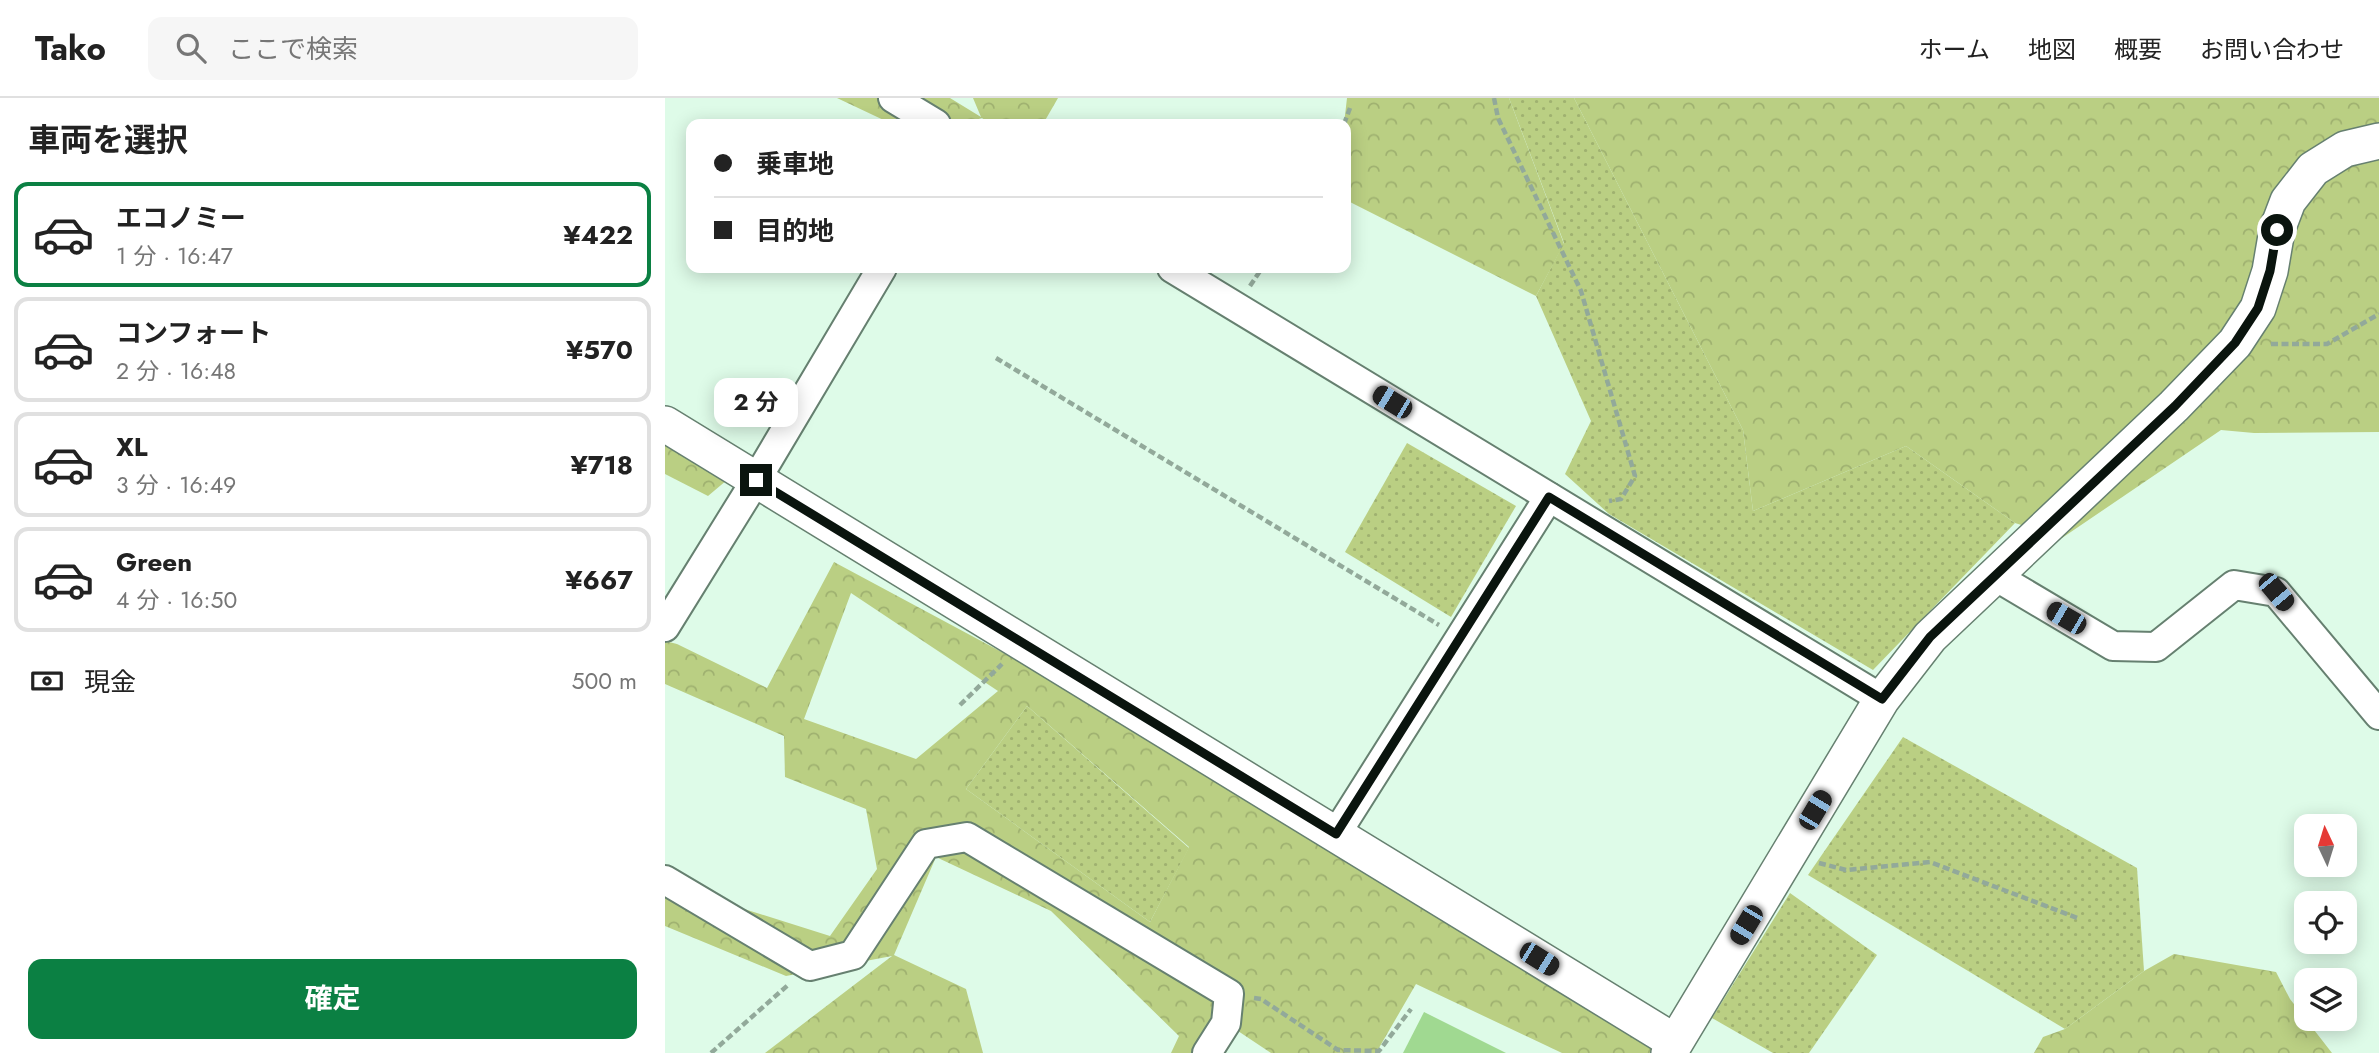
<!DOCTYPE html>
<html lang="ja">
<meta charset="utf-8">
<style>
:root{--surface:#fff;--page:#f6f6f6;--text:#222;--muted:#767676;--line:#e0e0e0;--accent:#0b8043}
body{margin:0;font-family:Jost,"Noto Sans JP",sans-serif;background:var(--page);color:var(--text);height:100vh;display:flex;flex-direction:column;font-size:26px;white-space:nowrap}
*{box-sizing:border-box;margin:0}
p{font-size:23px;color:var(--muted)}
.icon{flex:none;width:38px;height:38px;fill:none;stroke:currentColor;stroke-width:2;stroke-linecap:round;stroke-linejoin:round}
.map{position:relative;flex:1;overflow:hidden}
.panel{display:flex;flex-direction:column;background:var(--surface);width:665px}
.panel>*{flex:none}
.banner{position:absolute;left:21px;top:21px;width:665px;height:154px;border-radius:14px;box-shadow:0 4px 18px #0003;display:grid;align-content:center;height:154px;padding:0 28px;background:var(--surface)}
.needle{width:46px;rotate:356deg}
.buttons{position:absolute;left:1629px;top:716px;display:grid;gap:14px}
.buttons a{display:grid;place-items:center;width:63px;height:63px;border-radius:14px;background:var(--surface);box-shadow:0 4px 18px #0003;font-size:35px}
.end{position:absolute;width:32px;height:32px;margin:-16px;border:9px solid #0a140e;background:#fff;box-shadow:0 0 0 4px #fff}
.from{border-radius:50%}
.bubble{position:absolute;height:49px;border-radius:14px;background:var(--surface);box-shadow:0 4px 18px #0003;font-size:23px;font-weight:700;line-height:49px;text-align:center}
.car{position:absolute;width:21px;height:42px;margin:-21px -10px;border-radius:9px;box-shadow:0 0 5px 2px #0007;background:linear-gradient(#222 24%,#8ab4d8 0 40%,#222 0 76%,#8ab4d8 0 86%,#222 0)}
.banner b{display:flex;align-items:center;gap:24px;height:66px;font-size:26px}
.banner b+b{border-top:2px solid var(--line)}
.banner i{width:18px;height:18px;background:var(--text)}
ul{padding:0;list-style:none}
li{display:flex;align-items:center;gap:21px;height:105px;margin:0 14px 10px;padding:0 14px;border:4px solid var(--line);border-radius:14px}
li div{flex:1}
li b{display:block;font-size:26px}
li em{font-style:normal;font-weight:700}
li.selected{border-color:var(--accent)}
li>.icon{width:63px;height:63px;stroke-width:1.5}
h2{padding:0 28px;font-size:32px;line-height:84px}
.pay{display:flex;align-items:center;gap:18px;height:77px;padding:0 28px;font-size:26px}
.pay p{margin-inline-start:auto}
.primary-button{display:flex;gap:14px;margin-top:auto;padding:14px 28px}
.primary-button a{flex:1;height:80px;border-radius:14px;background:var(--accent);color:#fff;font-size:28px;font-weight:700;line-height:80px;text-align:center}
header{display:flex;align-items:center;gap:42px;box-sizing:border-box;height:98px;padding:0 35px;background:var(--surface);border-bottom:2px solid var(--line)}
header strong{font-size:33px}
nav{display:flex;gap:38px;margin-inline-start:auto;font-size:24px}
.search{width:490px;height:63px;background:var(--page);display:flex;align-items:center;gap:18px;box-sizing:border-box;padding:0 24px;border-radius:14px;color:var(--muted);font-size:26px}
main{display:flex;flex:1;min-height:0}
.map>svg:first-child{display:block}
.grass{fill:url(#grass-dots)}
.forest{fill:url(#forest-crowns);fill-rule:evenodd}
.building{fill:#a0d991}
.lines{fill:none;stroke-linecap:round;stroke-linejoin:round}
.minor-casing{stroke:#668070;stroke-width:32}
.tertiary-casing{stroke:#668070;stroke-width:38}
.path{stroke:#92a99a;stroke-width:4.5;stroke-dasharray:7 3.5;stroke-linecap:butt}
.minor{stroke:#fff;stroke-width:28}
.tertiary{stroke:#fff;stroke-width:35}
.route{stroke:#0a140e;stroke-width:9}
</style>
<header>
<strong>Tako</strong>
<div class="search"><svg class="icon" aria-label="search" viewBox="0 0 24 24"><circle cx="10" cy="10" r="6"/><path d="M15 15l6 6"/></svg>ここで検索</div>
<nav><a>ホーム</a><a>地図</a><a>概要</a><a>お問い合わせ</a></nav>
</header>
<main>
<section class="panel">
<h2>車両を選択</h2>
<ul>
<li class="selected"><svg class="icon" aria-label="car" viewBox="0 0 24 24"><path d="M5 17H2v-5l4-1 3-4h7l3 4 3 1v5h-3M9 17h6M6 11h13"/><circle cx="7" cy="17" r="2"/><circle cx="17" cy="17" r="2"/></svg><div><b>エコノミー</b><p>1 分 · 16:47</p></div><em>¥422</em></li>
<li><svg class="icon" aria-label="car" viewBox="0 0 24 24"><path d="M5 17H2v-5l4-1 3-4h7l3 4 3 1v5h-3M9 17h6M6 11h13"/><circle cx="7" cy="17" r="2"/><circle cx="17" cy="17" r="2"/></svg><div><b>コンフォート</b><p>2 分 · 16:48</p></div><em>¥570</em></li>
<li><svg class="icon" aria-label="car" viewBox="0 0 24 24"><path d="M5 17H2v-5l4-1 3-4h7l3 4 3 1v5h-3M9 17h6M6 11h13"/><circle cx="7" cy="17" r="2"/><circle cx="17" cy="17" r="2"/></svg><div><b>XL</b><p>3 分 · 16:49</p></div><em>¥718</em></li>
<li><svg class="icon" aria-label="car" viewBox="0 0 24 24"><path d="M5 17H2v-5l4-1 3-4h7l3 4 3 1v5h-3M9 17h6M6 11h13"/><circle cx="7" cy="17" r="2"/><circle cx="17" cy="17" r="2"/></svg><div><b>Green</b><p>4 分 · 16:50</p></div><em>¥667</em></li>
</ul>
<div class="pay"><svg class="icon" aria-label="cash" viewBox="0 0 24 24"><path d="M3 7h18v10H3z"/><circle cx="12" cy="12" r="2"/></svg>現金<p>500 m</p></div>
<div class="primary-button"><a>確定</a></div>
</section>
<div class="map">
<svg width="1714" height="955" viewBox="0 0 1714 955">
<defs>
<pattern id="grass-dots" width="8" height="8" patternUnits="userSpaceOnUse" patternTransform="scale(1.75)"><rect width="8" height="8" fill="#bacf83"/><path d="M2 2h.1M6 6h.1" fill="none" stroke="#9fb170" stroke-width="1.8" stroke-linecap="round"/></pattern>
<pattern id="forest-crowns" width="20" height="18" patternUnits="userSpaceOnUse" patternTransform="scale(1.75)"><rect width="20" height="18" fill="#bacf83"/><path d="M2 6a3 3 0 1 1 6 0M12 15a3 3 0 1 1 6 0" fill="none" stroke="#9fb170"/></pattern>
</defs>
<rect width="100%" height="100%" fill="#defbe8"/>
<g class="grass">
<polygon points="844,0 909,0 1078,332 1088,413 1241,348 1350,425 1208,572 944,416 900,376 926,323 871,198 899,145"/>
<polygon points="742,345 851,408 786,519 680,454"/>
<polygon points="362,608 524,750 485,824 301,691"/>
<polygon points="1238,639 1472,770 1479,873 1400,931 1143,777"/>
<polygon points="1125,795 1212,857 1144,955 1108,955 1047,920"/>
</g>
<g class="forest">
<polygon points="172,0 285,0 316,19 308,0 393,0 378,26 325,26 317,20 298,26 227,26"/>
<polygon points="682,0 844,0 899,146 871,198 681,102 681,26 679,26"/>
<polygon points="909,0 1714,0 1714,334 1589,335 1556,332 1397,440 1350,425 1241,348 1088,413 1078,332"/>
<polygon points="0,345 62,382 43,398 0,376"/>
<path d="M 169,464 L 385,580 L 983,946 L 992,955 L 897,955 L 751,886 L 711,955 L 606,955 L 570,931 L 555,955 L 506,955 L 514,938 L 386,813 L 271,759 L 229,857 L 301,891 L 318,955 L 100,955 L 227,858 L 121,878 L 0,828 L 0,786 L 165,838 L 212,771 L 201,711 L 120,679 L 119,638 L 0,586 L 0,543 L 12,546 L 102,590 ZM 186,495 L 333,593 L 251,661 L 139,621 ZM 362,608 L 524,749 L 485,824 L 301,691 Z"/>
<polygon points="1509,856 1611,874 1625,901 1667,955 1369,955 1378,939 1400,931 1479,873"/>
</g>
<polygon class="building" points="759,914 841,955 738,955"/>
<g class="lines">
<g class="minor-casing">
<g id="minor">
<polyline points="228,0 271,26"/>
<polyline points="507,170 1217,601"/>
<polyline points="1330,478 1448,548 1491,549 1569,487 1611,494 1714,617"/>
<polyline points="0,529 91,382 217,170"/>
<polyline points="671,736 884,399"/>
<polyline points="0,782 145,868 188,857 261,746 302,739 564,896 561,925 542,955"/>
</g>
</g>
<g class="tertiary-casing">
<g id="tertiary">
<polyline points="0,326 1010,944"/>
<polyline points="1004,955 1217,601 1265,539 1509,308 1570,245 1593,210 1605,173 1612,132 1623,103 1648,71 1680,51 1714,43"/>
</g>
</g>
<g class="path">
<polyline points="829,0 833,20 916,193 970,378 956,401 944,403"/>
<polyline points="679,26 685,10"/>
<polyline points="585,188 597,170"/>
<polyline points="1606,246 1662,246 1714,216"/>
<polyline points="331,260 774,527"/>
<polyline points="295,607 337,566"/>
<polyline points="1154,765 1181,772 1265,764 1415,821"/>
<polyline points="589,900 596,901 673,952 714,953 746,911"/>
<polyline points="46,955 123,887"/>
</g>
<use href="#minor" class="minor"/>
<use href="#tertiary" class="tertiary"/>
</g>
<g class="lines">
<polyline class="route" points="91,382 671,736 884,399 1217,601 1265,539 1510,308 1570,245 1593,210 1605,173 1612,132"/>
</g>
</svg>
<div class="buttons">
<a><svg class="needle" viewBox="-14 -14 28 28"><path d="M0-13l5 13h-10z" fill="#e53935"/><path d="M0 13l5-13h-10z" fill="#767676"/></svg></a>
<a><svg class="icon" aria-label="locate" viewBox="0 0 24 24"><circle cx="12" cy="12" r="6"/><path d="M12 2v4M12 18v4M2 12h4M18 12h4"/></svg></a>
<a><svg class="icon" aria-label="layers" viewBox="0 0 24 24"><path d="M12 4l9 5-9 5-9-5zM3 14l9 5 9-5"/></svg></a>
</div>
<i class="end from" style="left:1612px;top:132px"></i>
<i class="end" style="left:91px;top:382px"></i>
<div class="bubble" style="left:49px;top:280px;width:84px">2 分</div>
<i class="car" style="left:727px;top:304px;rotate:301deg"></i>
<i class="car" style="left:1611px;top:494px;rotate:140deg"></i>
<i class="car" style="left:1401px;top:520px;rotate:300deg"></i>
<i class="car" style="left:1150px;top:712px;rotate:31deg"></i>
<i class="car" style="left:1081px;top:827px;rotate:211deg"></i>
<i class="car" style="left:874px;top:861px;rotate:122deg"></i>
<div class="banner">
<b><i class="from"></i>乗車地</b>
<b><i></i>目的地</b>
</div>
</div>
</main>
